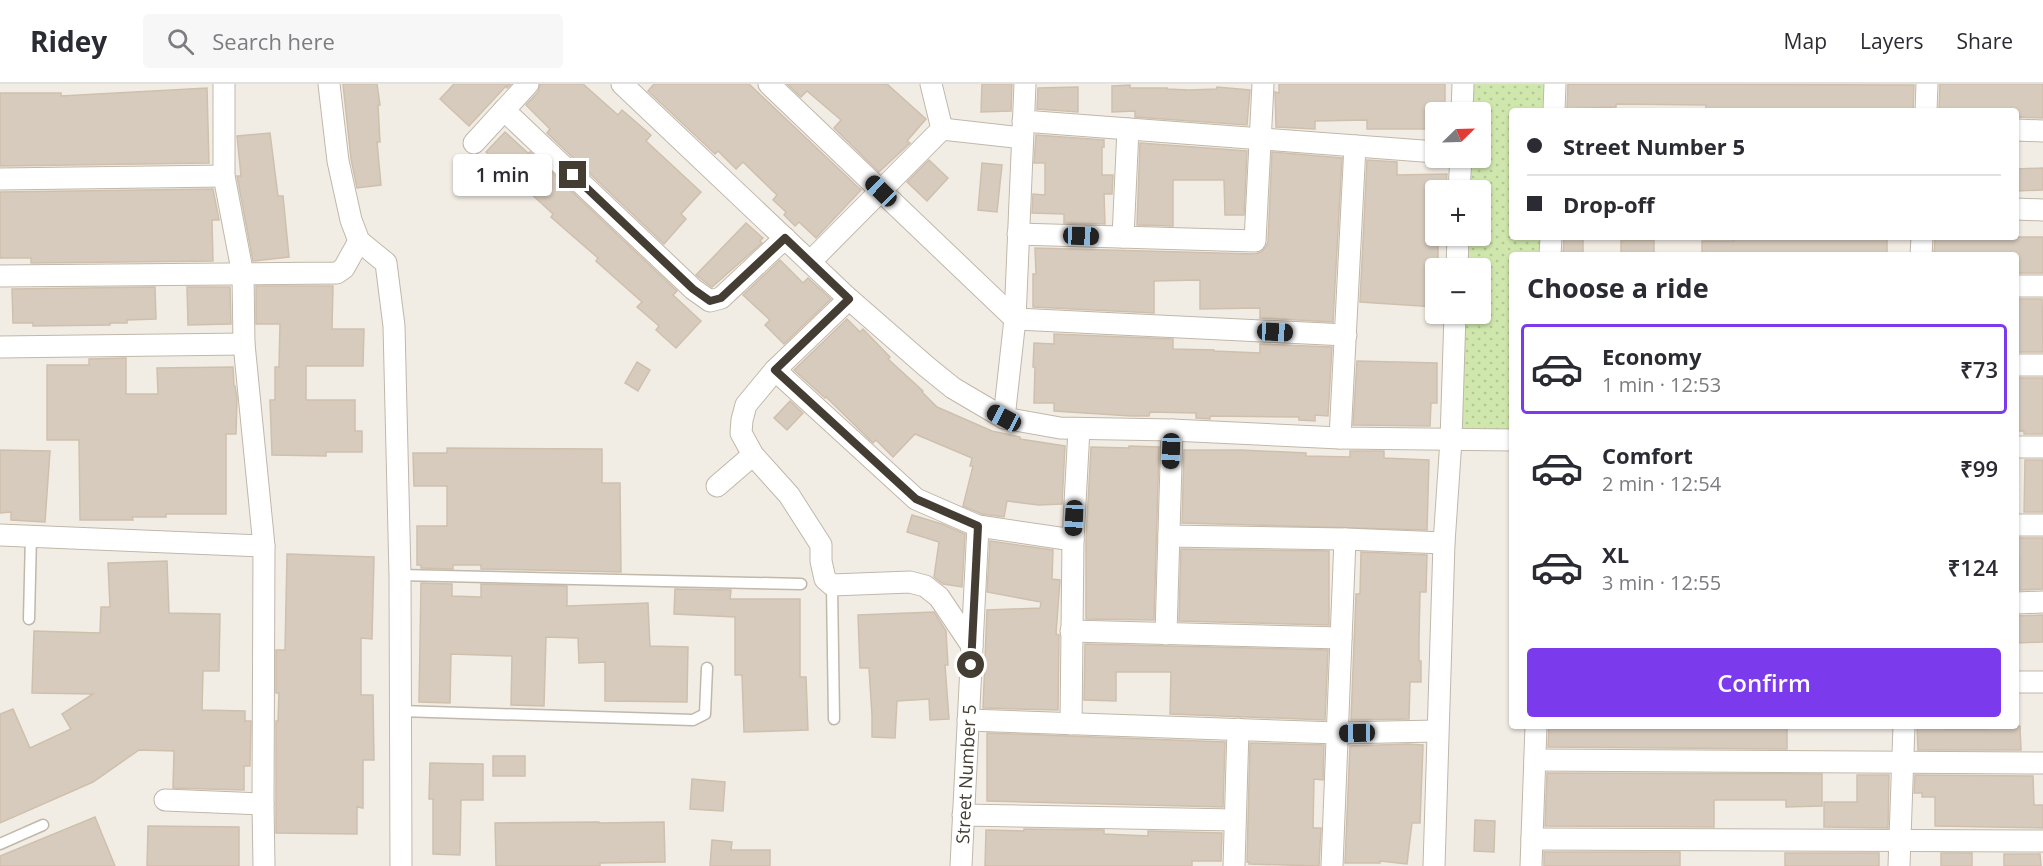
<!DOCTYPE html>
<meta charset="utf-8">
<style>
:root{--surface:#fff;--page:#f7f7f7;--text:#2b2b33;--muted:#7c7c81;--line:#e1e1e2;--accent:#7c3aed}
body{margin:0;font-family:"Open Sans",sans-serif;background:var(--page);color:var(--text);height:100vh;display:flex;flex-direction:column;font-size:22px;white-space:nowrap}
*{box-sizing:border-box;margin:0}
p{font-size:20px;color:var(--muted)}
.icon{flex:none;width:33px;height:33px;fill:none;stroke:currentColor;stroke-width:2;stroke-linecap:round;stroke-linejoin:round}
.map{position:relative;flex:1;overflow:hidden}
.drawer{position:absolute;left:1509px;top:168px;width:510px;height:477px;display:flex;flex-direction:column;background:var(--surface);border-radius:6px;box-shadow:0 2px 4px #0004}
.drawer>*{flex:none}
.banner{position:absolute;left:1509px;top:24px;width:510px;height:132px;border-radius:6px;box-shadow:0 2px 4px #0004;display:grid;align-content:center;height:132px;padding:0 18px;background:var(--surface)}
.needle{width:39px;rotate:67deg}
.tools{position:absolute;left:1425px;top:18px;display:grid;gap:12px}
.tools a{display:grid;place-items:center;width:66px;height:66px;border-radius:6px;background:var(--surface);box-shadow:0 2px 4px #0004;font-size:30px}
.end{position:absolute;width:27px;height:27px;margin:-14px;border:8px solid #443d34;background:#fff;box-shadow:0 0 0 3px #fff}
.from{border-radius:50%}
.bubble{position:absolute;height:42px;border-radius:6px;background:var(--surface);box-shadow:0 2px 4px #0004;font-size:20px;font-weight:600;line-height:42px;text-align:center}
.car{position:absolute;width:18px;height:36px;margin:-18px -9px;border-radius:8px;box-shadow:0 0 4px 2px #0007;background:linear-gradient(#222 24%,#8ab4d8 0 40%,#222 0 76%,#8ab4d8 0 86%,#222 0)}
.banner b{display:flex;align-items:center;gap:21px;height:57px;font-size:22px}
.banner b+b{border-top:2px solid var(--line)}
.banner i{width:15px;height:15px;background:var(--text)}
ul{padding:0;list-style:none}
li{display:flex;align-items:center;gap:18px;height:90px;margin:0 12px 9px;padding:0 6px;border:3px solid transparent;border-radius:6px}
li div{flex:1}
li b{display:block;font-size:22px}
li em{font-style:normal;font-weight:600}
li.selected{border-color:var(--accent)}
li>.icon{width:54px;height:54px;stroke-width:1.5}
h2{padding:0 18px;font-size:27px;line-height:72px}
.primary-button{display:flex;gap:12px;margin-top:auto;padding:12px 18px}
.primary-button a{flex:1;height:69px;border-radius:6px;background:var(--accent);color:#fff;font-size:24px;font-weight:600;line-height:69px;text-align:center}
header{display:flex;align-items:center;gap:36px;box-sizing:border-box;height:84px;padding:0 30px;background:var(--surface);border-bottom:2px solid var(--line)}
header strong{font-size:28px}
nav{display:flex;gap:33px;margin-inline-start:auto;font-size:21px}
.search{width:420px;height:54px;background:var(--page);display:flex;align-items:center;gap:15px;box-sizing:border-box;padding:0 21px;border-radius:6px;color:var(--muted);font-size:22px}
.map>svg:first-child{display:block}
.grass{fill:url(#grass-dots)}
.building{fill:#d7cbbd;stroke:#cfc0ad;stroke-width:1.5}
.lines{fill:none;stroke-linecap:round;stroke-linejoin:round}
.lane-casing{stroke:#c1b7aa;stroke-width:13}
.street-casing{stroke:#c1b7aa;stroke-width:23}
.lane{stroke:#fff;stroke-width:10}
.street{stroke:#fff;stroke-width:21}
.route{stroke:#443d34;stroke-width:8}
.labels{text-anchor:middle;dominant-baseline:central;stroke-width:6;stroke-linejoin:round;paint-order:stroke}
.street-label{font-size:18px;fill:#443d34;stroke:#fff}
</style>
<header>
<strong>Ridey</strong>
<div class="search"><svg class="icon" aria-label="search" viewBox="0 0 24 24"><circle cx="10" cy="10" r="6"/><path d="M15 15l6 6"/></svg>Search here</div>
<nav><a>Map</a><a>Layers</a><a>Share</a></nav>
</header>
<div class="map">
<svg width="2043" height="782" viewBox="0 0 2043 782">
<defs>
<pattern id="grass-dots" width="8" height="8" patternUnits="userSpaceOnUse" patternTransform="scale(1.5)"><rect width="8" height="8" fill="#cfe7ac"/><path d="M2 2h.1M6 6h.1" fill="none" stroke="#b3c795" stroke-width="1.8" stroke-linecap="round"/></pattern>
</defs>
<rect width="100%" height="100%" fill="#f2ede4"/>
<polygon class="grass" points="1472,0 1549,0 1548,27 1512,27 1512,153 1545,153 1544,171 1512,171 1512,351 1459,351 1463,230 1480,230 1480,184 1465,184 1467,152 1480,152 1480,106 1468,106 1470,74 1480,74 1480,28 1471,28"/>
<g class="building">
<polygon points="343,0 377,0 380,21 378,21 380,58 377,58 381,101 357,104 351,75"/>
<polygon points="454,0 511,0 507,4 506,2 469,42 440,15"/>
<polygon points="540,0 583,0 618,31 622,26 651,51 646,57 701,108 681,130 686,135 664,160 547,49 550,45 526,21 538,8"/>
<polygon points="654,0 749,0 861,106 816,154 799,138 795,142 784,131 786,128 773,116 777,111 743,78 736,85 718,67 715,70 648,7"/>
<polygon points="787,0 887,0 926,35 907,57 910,59 879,88 834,44 841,36 807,7 801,13"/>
<polygon points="982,0 1012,0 1011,27 981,28"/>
<polygon points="1279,0 1445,0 1445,28 1436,28 1436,45 1367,45 1367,36 1315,37 1315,45 1276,43 1275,8 1279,9"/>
<polygon points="1568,0 1914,1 1913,27 1737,25 1737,27 1706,27 1706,21 1616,20 1616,23 1567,25"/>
<polygon points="1940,0 2043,0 2043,34 2016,33 2016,27 1939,27"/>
<polygon points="1130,1 1130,4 1167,4 1167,5 1189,6 1216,5 1217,3 1250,6 1247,41 1135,33 1135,27 1112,28 1112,2"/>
<polygon points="1078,3 1078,28 1037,25 1038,4"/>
<polygon points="207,4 209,79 0,82 0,9 61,9 61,12"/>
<polygon points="505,48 528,69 530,68 677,207 673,211 701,237 676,264 656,246 659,242 637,223 642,218 596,177 598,174 551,133 553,130 486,68"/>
<polygon points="270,49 278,112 283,112 289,173 253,177 237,92 241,92 237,52"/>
<polygon points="1036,51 1104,56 1104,63 1102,63 1102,91 1113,91 1112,110 1104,110 1105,140 1064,139 1064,130 1032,129 1033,110 1045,111 1045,79 1034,79"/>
<polygon points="1140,59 1247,67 1244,131 1225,131 1224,96 1173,96 1173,142 1137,141"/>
<polygon points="1272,68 1342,74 1333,238 1260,234 1260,224 1200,225 1200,196 1154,197 1154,229 1033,223 1033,190 1036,190 1035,164 1255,170 1261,168 1266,163 1268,158"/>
<polygon points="929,76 948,94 927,117 907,98"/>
<polygon points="1367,76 1397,78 1397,91 1447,90 1446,106 1436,106 1436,110 1428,110 1427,160 1438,161 1438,184 1436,184 1436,223 1360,218"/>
<polygon points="982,79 1002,81 997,128 978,126"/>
<polygon points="2043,84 2043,106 2016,107 2016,85"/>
<polygon points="213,105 219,136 212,136 213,177 31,179 31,174 0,174 0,108"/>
<polygon points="746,139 763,154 760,157 762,159 712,203 696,191"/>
<polygon points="1769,153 1887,153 1887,171 1702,171 1702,157 1734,157 1734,155"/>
<polygon points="1935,153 2043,153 2043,189 2016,189 2016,171 1934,171"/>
<polygon points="1564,155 1583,155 1583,171 1563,171"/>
<rect x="1621" y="156" width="33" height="15"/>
<polygon points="780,176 803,199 808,194 831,215 784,260 765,241 770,236 743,211"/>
<polygon points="256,202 333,202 332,245 364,245 363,282 306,282 306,316 355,316 355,347 362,347 362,368 326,368 326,372 272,371 270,316 275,316 275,283 279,283 280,240 256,240"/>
<polygon points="155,203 156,235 127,236 127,239 110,239 110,241 33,242 33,239 13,239 12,205"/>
<polygon points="187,203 230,203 231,240 188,241"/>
<polygon points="2017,215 2042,215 2043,268 2016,268"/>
<polygon points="847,235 860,248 863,245 890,273 888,275 923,307 922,308 937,323 992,347 1020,353 1020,355 1065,362 1062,420 1039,421 1007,417 1004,433 982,430 963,422 973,382 970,382 972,374 915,350 893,373 876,356 873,359 826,313 825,314 794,286"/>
<polygon points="1054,250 1173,255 1173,265 1214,266 1214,267 1260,269 1260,260 1332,263 1328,332 1315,331 1315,337 1299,336 1299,333 1210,332 1210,335 1196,334 1196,329 1150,328 1149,332 1131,332 1054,327 1054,319 1034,319 1035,283 1033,283 1034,259 1054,260"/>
<polygon points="126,274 126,310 158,310 157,284 233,283 234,302 235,302 237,314 236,350 226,350 226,430 166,430 166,433 132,433 133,436 80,436 79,356 47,356 47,281 89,281 89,275"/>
<polygon points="1357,277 1437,279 1437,319 1431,319 1430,342 1353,341"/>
<polygon points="637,278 650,286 638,307 625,299"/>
<polygon points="2016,294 2043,294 2043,350 2024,350 2024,347 2016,347"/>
<polygon points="790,317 803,329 787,346 774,334"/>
<polygon points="1129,362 1159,363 1154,536 1086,535 1086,456 1091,363 1129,364"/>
<polygon points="447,364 602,365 602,399 620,399 621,488 481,485 481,481 453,481 453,485 421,484 421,481 417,481 417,442 447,442 447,402 414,402 413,369 447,369"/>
<polygon points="0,366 50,367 45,438 11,436 11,428 0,429"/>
<polygon points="1184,366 1241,366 1306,369 1306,372 1350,373 1350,367 1384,367 1384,374 1429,376 1427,446 1182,439"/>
<polygon points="2025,376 2043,376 2043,428 2024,428"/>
<polygon points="912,431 942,440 965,450 962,503 943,500 934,493 939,458 907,448"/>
<polygon points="2016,454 2043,454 2043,505 2019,506 2019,474 2016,474"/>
<polygon points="990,457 1053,466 1052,495 1060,496 1056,550 1059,551 1058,626 983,624 987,526 1040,524 1041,518 987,508"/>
<polygon points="1181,465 1329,467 1329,541 1179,537"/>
<polygon points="1361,468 1427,471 1426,508 1420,508 1419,556 1419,577 1421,577 1421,598 1410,598 1409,635 1351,636 1356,510 1360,510"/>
<polygon points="287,470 374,473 372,555 361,554 361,611 373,611 374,676 363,676 363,724 357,723 357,750 276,749 276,637 278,637 279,609 276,609 276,566 285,566"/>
<polygon points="167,477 169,529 220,530 219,587 203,587 202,626 245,627 245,637 251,637 250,682 244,682 244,706 173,704 174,667 139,666 93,698 0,739 0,630 13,625 30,664 71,645 62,630 93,610 32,609 34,547 100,549 101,523 110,523 108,479"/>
<polygon points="421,499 452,500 452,512 481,513 481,500 567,502 567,522 648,519 650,562 688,563 687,618 605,617 605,578 579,579 578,554 546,553 544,622 511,621 512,572 451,570 450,619 419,618"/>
<polygon points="675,505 731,506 730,515 800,515 800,593 806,593 808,646 744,648 742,591 735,591 735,533 674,530"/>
<polygon points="934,528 946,547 948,581 945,581 949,635 930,636 929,615 897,617 895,654 872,653 872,632 869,584 860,584 858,531"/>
<polygon points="2043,531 2043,558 2016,559 2016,532"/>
<polygon points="1085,560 1328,566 1325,636 1170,630 1171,588 1116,588 1116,617 1084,616"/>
<polygon points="1549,642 1787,642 1787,665 1548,663"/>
<polygon points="1917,642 1945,642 1945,645 1986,645 1986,642 2020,642 2021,666 1918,666"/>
<polygon points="987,649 1225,658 1223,723 987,717"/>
<polygon points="1250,659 1324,661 1323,696 1314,695 1313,744 1321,744 1319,782 1249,780 1249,778 1247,778"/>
<polygon points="1408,660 1423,661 1420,739 1412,739 1407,780 1380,777 1380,779 1345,779 1350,662"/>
<rect x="493" y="672" width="32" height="20"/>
<polygon points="430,679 483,680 483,716 461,716 460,771 433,770 433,715 429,715"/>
<polygon points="1547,689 1822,690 1822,722 1786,723 1786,716 1714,716 1714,743 1545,742"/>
<polygon points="1857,691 1889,691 1888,744 1824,743 1824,718 1857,718"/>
<polygon points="1915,691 2033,692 2034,721 2043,721 2043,744 1935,742 1935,713 1922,713 1922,709 1914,709"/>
<polygon points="692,695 725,698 723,727 690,725"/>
<polygon points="95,733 115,782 0,782 0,772"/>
<polygon points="1475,736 1495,737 1494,768 1474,767"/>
<polygon points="599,738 599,739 664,738 665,778 600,779 600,782 496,782 495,739"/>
<polygon points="148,742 239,743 239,782 147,782"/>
<polygon points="1024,745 1104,746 1104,750 1148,752 1148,747 1222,749 1221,777 1192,777 1192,782 985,782 986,746 1024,747"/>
<polygon points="712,756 732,758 731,766 770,766 770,782 710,782"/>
<rect x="1544" y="768" width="136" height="14"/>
<rect x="1785" y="769" width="94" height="13"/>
<rect x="1941" y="769" width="31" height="13"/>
<polygon points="2004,770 2040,770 2041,782 2004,782"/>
</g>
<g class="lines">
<g class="lane-casing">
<g id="lane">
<polyline points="400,491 801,500"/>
<polyline points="832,501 834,635"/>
<polyline points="29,535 31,451"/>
<polyline points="400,627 693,636 705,630 707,584"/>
<polyline points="0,760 43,741"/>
</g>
</g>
<g class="street-casing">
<g id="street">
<polyline points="224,0 224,92 243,191 244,260 264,462 263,720 264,782"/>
<polyline points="329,0 338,77 351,136 359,157 386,179 394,242 400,491 401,782"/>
<polyline points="622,0 849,215 927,283 953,304 1004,334 1060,344 1172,346 1340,354 1512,356"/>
<polyline points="769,0 1015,235 1346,251"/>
<polyline points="504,26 693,205 710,217 721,214 785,154"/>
<polyline points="1554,27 1555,0"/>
<polyline points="1926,27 1927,0"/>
<polyline points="1462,28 1463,0"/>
<polyline points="1023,37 1436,68"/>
<polyline points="942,45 1022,54"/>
<polyline points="2016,46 2043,47"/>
<polyline points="474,59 528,0"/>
<polyline points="0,95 224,92"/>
<polyline points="1459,106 1461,74"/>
<polyline points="2016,125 2043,126"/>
<polyline points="1018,150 1255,157 1263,0"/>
<polyline points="1123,153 1128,45"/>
<polyline points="1550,171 1551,153"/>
<polyline points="1921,171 1922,153"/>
<polyline points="810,178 942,45 931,0"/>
<polyline points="1457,184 1458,152"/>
<polyline points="0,192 337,189 344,184 359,157"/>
<polyline points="2016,202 2043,202"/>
<polyline points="849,215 775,286 746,321 742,336 741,349 753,371 789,411 821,461 821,477 825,495 832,501 910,498 925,502 939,513 972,562"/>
<polyline points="0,263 244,260"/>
<polyline points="2016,281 2043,281"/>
<polyline points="775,286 916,415 978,442 1073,456"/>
<polyline points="1004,334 1015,235 1025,0"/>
<polyline points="1340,354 1355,62"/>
<polyline points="2016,363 2043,363"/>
<polyline points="717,402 753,371"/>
<polyline points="2016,441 2043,441"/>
<polyline points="0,451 264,462"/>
<polyline points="1169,452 1345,455 1444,459"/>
<polyline points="2016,519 2043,518"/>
<polyline points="1071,547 1341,554"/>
<polyline points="1166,550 1172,346"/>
<polyline points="2016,598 2043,598"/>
<polyline points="968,636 1337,649 1437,647"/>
<polyline points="1071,640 1073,456 1079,345"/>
<polyline points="1535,676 2043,679"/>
<polyline points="165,716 263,720"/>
<polyline points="963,731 1235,736"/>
<polyline points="1532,755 2043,757"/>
<path id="s1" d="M 961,782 L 978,442"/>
<polyline points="1234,782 1238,645"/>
<polyline points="1332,782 1345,455"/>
<polyline points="1434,782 1444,459 1451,356 1455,230"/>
<polyline points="1531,782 1536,642"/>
<polyline points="1899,782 1904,642"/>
</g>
</g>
<use href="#lane" class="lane"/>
<use href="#street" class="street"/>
</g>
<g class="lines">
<polyline class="route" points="573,91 693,205 710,217 721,214 785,154 849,215 775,286 916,415 978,442 971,581"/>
</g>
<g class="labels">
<g class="street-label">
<text stroke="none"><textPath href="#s1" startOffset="92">Street Number 5</textPath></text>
</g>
</g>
</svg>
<div class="tools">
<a><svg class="needle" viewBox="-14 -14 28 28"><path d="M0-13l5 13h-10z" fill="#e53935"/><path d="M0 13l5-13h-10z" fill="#7c7c81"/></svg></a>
<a>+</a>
<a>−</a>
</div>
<i class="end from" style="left:971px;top:581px"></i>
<i class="end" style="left:573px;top:91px"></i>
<div class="bubble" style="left:453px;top:70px;width:99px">1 min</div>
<i class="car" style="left:881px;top:107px;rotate:314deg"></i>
<i class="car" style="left:1081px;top:152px;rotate:92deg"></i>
<i class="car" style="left:1275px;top:248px;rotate:93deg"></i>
<i class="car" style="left:1004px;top:334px;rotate:298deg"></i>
<i class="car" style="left:1171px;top:367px;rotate:182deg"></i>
<i class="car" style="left:1074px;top:434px;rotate:183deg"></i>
<i class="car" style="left:1357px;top:649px;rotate:269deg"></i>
<div class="banner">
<b><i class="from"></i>Street Number 5</b>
<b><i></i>Drop-off</b>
</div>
<section class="drawer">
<h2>Choose a ride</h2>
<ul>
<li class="selected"><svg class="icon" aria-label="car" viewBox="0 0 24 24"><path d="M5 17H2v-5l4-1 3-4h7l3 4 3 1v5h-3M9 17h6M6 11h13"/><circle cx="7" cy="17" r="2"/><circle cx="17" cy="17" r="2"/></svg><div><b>Economy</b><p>1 min · 12:53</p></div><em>₹73</em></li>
<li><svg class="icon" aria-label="car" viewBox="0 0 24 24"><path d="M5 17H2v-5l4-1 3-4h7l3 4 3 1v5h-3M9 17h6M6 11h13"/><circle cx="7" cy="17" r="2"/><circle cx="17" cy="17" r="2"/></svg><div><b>Comfort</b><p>2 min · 12:54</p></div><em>₹99</em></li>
<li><svg class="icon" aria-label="car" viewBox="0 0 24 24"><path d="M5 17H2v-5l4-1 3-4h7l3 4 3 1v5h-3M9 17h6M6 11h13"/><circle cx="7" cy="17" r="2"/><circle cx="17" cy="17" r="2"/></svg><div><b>XL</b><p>3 min · 12:55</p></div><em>₹124</em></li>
</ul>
<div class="primary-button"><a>Confirm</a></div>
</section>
</div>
